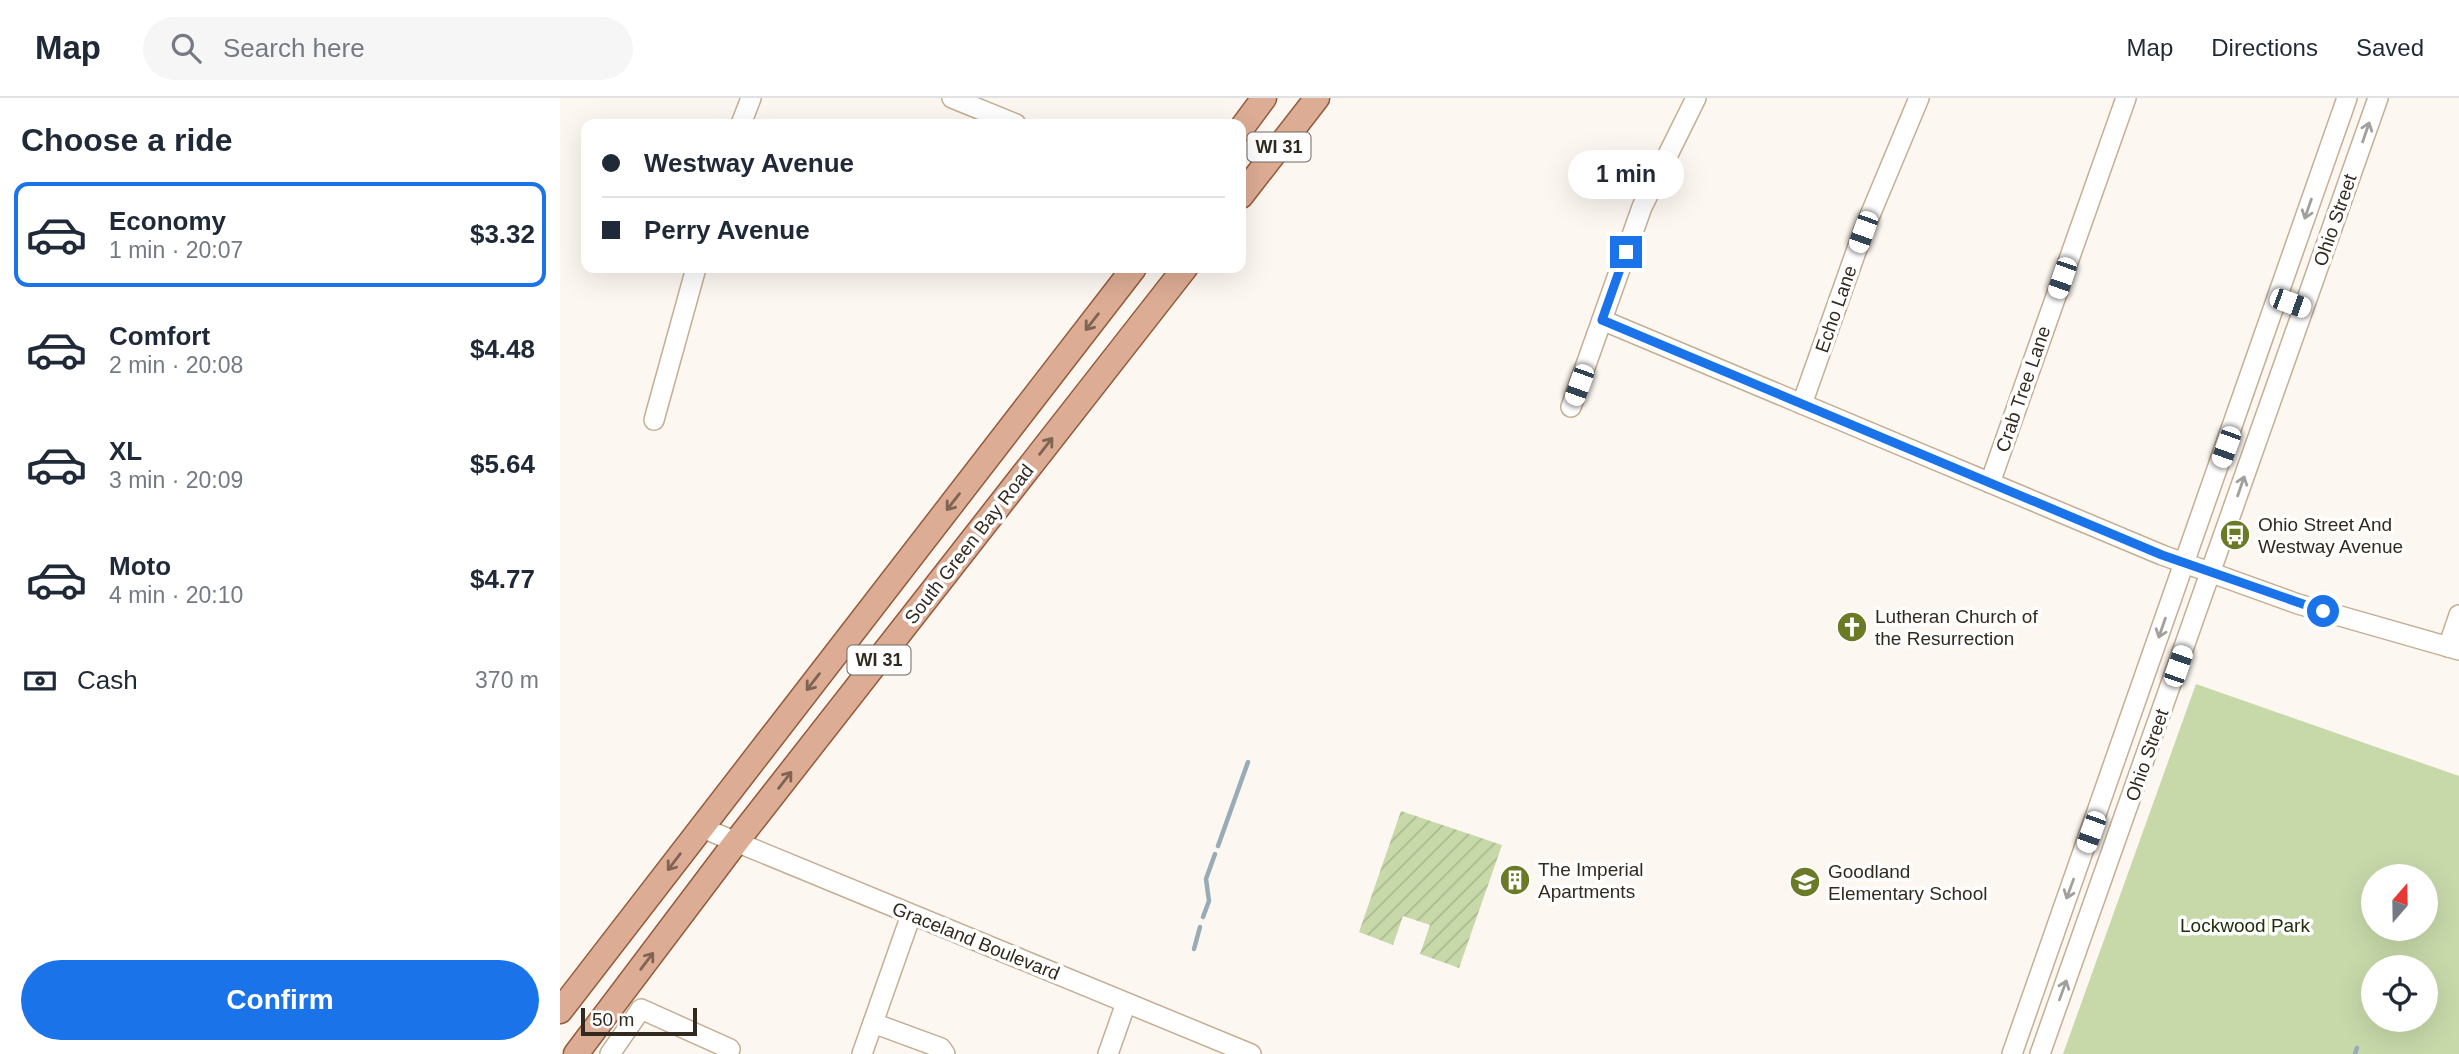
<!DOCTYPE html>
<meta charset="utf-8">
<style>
:root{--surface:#fff;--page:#f6f6f7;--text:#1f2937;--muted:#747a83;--line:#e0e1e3;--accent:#1a73e8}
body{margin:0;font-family:Arial,sans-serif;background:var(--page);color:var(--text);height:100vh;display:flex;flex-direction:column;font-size:26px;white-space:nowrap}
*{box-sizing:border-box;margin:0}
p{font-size:23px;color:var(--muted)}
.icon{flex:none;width:38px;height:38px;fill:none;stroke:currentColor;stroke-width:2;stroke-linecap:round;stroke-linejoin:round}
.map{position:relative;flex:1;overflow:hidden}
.panel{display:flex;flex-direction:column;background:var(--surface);width:560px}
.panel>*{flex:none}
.guide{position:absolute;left:21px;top:21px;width:665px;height:154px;border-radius:14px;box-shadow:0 7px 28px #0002;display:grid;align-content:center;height:154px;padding:0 21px;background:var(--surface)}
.needle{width:46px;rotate:20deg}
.buttons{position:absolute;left:1801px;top:766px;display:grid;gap:14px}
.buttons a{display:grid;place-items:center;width:77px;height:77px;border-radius:50%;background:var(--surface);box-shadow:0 7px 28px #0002;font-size:35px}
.scale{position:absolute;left:21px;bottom:18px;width:116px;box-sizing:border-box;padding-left:7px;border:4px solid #332a1f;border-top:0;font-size:19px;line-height:24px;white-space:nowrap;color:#332a1f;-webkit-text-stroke:5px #fff;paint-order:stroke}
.end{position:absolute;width:32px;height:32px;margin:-16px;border:9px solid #1a73e8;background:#fff;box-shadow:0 0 0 4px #fff}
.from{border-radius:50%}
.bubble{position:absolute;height:49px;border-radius:24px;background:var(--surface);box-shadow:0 7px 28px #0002;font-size:23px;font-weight:700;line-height:49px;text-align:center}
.car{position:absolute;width:21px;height:42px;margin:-21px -10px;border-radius:9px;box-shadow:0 0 5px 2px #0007;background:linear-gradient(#fff 24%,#345 0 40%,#fff 0 76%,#345 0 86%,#fff 0)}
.guide b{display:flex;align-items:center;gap:24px;height:66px;font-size:26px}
.guide b+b{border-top:2px solid var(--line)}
.guide i{width:18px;height:18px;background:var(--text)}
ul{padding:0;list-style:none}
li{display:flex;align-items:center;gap:21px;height:105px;margin:0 14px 10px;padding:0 7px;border:4px solid transparent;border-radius:14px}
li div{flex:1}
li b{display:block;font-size:26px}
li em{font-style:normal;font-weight:700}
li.current{border-color:var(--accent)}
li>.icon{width:63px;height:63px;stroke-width:1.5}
h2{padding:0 21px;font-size:32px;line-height:84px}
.pay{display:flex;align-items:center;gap:18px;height:77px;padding:0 21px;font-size:26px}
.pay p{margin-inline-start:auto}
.action{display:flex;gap:14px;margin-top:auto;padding:14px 21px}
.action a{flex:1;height:80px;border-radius:42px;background:var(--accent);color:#fff;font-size:28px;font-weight:700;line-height:80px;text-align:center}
header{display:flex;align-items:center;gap:42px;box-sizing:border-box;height:98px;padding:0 35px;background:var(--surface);border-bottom:2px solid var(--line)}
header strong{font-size:33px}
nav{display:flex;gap:38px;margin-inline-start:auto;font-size:24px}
.search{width:490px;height:63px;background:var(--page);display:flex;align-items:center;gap:18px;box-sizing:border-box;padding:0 24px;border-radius:38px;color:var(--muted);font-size:26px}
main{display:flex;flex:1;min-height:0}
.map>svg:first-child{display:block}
.park{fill:#c7d9a9;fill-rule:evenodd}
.garden{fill:url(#garden-furrows)}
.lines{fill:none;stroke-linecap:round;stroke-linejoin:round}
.stream{stroke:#98abb6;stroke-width:4.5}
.minor-casing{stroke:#c5ae93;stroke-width:22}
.major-casing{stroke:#935b3c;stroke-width:27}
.minor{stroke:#fff;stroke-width:19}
.major{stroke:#ddac94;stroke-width:24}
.oneway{stroke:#a39f9a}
.oneway2{stroke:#7f6454}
.route{stroke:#1a73e8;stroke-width:9}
.labels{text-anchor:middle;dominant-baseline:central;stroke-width:7;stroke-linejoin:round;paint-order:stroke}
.shield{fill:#fff;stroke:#706a62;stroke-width:2}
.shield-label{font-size:18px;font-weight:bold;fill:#332a1f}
.street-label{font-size:19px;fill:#332a1f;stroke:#fff}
.poi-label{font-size:19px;fill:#332a1f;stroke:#fff;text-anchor:start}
.park-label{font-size:19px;fill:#232d0c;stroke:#fff}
</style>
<header>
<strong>Map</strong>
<div class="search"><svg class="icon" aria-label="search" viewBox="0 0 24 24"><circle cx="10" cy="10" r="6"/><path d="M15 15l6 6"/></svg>Search here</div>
<nav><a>Map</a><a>Directions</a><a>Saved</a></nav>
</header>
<main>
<section class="panel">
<h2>Choose a ride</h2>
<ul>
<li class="current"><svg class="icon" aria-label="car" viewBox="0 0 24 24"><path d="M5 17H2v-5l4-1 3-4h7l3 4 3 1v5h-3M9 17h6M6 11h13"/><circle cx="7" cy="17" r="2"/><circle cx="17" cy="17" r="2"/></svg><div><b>Economy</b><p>1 min · 20:07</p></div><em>$3.32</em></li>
<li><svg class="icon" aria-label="car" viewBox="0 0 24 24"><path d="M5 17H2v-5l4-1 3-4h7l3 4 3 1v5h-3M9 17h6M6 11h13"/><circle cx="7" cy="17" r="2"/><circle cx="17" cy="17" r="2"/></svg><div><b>Comfort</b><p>2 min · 20:08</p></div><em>$4.48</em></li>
<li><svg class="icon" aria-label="car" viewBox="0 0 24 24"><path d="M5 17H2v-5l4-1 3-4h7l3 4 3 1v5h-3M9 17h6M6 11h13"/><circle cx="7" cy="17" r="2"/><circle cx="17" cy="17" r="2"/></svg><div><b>XL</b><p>3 min · 20:09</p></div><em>$5.64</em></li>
<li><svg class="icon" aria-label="car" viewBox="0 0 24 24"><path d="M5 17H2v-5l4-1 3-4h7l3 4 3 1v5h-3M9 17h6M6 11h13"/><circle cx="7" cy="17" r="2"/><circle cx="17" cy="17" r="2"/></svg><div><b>Moto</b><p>4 min · 20:10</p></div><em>$4.77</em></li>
</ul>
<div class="pay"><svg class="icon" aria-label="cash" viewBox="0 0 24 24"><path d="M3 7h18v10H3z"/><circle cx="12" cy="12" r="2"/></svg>Cash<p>370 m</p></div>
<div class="action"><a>Confirm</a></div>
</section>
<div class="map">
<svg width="1899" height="956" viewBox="0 0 1899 956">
<defs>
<pattern id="garden-furrows" width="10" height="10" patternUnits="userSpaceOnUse" patternTransform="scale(1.75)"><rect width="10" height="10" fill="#c7d9a9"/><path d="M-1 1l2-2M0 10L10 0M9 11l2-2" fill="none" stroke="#abba91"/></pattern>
</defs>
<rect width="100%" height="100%" fill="#fcf7f1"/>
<path class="park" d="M 1636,586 L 1899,678 L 1899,956 L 1503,956 ZM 1813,779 L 1866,779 L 1866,831 L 1813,831 ZM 1813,870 L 1866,870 L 1866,922 L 1813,922 Z"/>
<polygon class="garden" points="841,713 942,747 899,870 860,856 870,827 843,818 833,847 799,834"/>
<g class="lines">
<g class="stream">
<polyline points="658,748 688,664"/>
<polyline points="643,819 649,803 646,781 655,756"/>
<polyline points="634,851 640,829"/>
<polyline points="1795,956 1797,950"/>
</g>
<g class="minor-casing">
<g id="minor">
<polyline points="392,0 456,26"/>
<polyline points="181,26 191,0"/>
<polyline points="1042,222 1602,457 1738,506 1899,552"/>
<polyline points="1242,306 1303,134 1359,0"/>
<polyline points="1011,309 1082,109 1136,0"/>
<polyline points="94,322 136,170"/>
<polyline points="1430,385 1566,0"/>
<polyline points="1888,549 1899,517"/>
<polyline points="140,729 691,956"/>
<polyline points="313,925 381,950 385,956"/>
<polyline points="50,956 81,911 170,951 168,956"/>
<polyline points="302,956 351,817"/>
<polyline points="548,956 566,905"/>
<polyline points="1452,956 1787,0"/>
<polyline points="1480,956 1818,0"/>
</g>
</g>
<g class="major-casing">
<g id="major">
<polyline points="681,31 704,0"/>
<polyline points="681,98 757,0"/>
<polyline points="0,913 574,170"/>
<polyline points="16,956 176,744 625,170"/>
</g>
</g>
<use href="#minor" class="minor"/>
<use href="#major" class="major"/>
</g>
<defs><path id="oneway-shaft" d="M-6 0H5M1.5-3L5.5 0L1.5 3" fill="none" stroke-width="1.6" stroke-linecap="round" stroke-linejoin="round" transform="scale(1.75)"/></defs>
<g class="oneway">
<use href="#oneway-shaft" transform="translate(1806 34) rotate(-71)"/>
<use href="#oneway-shaft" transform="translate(1748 111) rotate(109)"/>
<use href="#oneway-shaft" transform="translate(1681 388) rotate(-71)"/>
<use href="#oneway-shaft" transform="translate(1602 530) rotate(109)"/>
<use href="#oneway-shaft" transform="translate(1510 791) rotate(110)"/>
<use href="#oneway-shaft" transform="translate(1503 892) rotate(-70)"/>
</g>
<g class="oneway2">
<use href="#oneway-shaft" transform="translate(532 224) rotate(128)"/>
<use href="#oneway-shaft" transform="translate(486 348) rotate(-52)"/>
<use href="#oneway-shaft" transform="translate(393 404) rotate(128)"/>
<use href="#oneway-shaft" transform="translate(253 584) rotate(128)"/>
<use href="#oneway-shaft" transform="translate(225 682) rotate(-52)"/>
<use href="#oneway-shaft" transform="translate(114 764) rotate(127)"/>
<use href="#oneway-shaft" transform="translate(87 863) rotate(-53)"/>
</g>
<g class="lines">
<polyline class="route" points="1066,154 1042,222 1602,457 1763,513"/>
</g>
<defs>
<g id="bus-disc" transform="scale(1.575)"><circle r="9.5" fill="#6b7a27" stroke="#fff"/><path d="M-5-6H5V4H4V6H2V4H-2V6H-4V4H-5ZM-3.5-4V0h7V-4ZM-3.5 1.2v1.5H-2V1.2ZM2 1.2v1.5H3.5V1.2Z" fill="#fff"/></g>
<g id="church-disc" transform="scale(1.575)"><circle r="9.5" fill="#6b7a27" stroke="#fff"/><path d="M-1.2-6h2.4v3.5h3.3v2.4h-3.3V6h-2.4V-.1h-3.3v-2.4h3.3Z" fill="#fff"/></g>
<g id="building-disc" transform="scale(1.575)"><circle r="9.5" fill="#6b7a27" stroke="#fff"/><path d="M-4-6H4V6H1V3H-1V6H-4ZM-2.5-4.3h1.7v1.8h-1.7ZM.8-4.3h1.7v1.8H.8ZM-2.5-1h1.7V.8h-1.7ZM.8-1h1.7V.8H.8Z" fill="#fff"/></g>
<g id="school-disc" transform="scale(1.575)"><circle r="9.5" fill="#6b7a27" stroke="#fff"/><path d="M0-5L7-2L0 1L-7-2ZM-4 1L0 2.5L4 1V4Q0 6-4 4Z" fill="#fff"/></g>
</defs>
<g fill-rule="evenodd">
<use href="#bus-disc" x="1675" y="437"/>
<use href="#church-disc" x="1292" y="529"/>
<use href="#building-disc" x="955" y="782"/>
<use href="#school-disc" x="1245" y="784"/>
</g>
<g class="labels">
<g class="shield">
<rect x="687.5" y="34.5" width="63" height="29" rx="5"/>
<rect x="287.5" y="547.5" width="63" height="29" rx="5"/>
</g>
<g class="shield-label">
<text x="719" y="49">WI 31</text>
<text x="319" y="562">WI 31</text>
</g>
<g class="street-label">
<text transform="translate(1775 122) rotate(-71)">Ohio Street</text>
<text transform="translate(1276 211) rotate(-71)">Echo Lane</text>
<text transform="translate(1463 291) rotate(-71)">Crab Tree Lane</text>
<text transform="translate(409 446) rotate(-52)">South Green Bay Road</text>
<text transform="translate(1587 657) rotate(-71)">Ohio Street</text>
<text transform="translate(416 843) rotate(22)">Graceland Boulevard</text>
</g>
<g class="poi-label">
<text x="1698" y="426">Ohio Street And<tspan x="1698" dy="22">Westway Avenue</tspan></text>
<text x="1315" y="518">Lutheran Church of<tspan x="1315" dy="22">the Resurrection</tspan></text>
<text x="978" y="771">The Imperial<tspan x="978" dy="22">Apartments</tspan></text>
<text x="1268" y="773">Goodland<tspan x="1268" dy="22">Elementary School</tspan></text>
</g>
<g class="park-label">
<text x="1685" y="827">Lockwood Park</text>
</g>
</g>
</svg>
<div class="buttons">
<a><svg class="needle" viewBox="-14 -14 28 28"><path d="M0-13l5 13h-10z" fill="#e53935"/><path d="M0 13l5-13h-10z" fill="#747a83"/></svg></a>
<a><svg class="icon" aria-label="locate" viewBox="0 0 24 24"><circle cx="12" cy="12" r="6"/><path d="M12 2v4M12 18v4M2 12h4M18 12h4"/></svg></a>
</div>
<div class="scale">50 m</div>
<i class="end from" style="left:1763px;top:513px"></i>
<i class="end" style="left:1066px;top:154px"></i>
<div class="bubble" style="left:1008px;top:52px;width:116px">1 min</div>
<i class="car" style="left:1303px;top:134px;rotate:200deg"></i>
<i class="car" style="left:1502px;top:180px;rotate:199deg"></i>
<i class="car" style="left:1730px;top:205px;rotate:110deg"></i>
<i class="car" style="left:1019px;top:287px;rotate:200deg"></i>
<i class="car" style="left:1666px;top:349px;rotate:200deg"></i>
<i class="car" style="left:1618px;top:568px;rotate:19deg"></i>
<i class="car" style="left:1531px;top:734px;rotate:200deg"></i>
<div class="guide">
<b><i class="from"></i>Westway Avenue</b>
<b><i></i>Perry Avenue</b>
</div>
</div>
</main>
